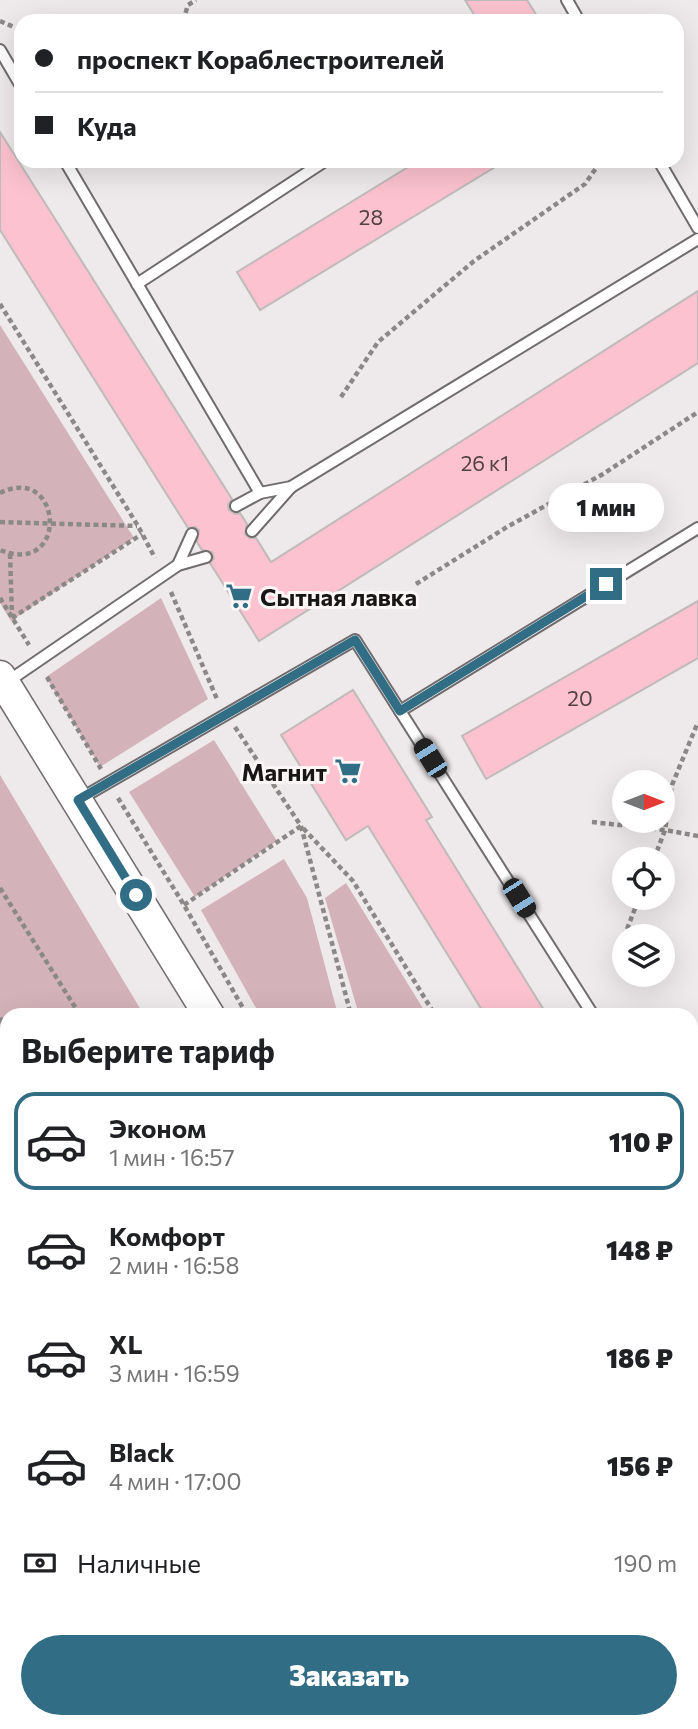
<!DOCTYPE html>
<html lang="ru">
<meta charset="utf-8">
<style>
:root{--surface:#fff;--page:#f6f6f6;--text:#202124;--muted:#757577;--line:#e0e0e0;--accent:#326d86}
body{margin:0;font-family:Commissioner,sans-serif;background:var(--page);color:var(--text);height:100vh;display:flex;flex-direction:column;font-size:26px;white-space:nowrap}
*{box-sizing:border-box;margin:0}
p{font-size:23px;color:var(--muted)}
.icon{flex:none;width:38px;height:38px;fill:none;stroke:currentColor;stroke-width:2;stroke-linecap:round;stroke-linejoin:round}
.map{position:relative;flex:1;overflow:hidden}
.drawer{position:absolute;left:0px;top:1008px;width:698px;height:721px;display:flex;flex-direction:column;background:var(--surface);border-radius:21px 21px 0 0;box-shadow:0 7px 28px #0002}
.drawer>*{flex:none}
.hud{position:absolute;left:14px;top:14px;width:670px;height:154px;border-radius:21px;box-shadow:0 7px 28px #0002;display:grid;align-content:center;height:154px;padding:0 21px;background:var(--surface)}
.needle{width:46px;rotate:90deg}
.tools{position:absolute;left:612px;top:770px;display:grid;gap:14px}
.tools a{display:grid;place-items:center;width:63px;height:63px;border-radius:50%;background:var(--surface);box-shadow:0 7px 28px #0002;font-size:35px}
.end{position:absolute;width:32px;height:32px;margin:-16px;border:9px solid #326d86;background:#fff;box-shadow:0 0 0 4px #fff}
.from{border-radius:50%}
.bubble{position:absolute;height:49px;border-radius:24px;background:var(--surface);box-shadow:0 7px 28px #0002;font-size:23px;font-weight:800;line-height:49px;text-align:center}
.car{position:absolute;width:21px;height:42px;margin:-21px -10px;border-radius:9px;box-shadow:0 0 5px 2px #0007;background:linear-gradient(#222 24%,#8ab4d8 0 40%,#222 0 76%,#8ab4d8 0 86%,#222 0)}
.hud b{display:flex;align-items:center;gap:24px;height:66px;font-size:26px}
.hud b+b{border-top:2px solid var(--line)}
.hud i{width:18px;height:18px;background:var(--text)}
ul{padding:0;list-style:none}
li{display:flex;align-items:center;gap:21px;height:98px;margin:0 14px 10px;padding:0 7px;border:4px solid transparent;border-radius:21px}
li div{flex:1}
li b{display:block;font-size:26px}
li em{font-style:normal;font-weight:800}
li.selected{border-color:var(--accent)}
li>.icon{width:63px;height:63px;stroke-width:1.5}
h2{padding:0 21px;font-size:32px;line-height:84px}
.pay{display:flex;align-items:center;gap:18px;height:77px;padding:0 21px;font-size:26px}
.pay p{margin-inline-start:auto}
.button{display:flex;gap:14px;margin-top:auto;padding:14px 21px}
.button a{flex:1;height:80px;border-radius:42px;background:var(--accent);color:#fff;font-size:28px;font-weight:800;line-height:80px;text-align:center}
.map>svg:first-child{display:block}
.green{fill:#d4b2b9}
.building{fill:#fcc2cf;stroke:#bfbabb;stroke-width:2}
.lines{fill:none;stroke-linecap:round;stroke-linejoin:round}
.street-tunnel{stroke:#cec9ca;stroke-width:21;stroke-dasharray:21 10;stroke-linecap:butt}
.lane-casing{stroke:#716c6d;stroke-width:14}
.street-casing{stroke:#716c6d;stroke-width:24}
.secondary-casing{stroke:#716c6d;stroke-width:33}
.path{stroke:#8b8888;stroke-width:4.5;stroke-dasharray:5 3.5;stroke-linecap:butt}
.lane{stroke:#fff;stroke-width:10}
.street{stroke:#fff;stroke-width:21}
.secondary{stroke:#fff;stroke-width:30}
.route{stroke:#326d86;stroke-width:9}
.labels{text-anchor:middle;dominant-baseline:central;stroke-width:6;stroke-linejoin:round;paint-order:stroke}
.number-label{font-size:21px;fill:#514144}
.poi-label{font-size:24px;font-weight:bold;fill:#181616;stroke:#fcf6f7;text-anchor:start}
</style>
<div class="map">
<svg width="698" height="1729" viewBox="0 0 698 1729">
<rect width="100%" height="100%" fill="#eee9ea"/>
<g class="green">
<polygon points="0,325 134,538 11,621 0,603"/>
<polygon points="161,598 208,699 100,767 46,677"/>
<polygon points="214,740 277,841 195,897 129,792"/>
<polygon points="0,775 144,1015 7,1015 7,1137 3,1131 0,1132"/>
<polygon points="284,859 307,898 338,1015 260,1015 201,910"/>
<polygon points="346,883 427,1015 359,1015 325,898"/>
<polygon points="621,1722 690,1722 696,1729 617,1729"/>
</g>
<g class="building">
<polygon points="465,0 527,0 540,21 478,21"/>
<polygon points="0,132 232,499 228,505 229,510 235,514 240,513 247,524 245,534 250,538 256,538 271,562 698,291 698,363 259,641 210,563 214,558 212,552 202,550 197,542 199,530 195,527 188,528 0,230"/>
<polygon points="418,161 505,161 260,310 237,272"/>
<polygon points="698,601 698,658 486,779 462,736"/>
<polygon points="353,690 432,817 426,820 547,1015 485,1015 368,826 346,840 281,735"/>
</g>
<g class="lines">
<polyline class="street-tunnel" points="691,1268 698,1265"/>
<g class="lane-casing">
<g id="lane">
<polyline points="567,0 579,21"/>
<polyline points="0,50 21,86"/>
<polyline points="65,161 260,493"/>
<polyline points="659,161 698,228"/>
<polyline points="137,284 325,161"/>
<polyline points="236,506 260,493 291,487 698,239"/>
<polyline points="252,531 291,487"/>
<polyline points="178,565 192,534"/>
<polyline points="7,682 178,565 206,557"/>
<polyline points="400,711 698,528"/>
<polyline points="78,800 355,640 593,1015"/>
<polyline points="691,1170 698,1181"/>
<polyline points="0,1371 7,1382"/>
<polyline points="691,1530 698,1535"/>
<polyline points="149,1729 160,1722"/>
</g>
</g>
<g class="street-casing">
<polyline id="street" points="436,1729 445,1722"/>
</g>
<g class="secondary-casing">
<g id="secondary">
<polyline points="0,676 209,1015"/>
<polyline points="691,1707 698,1713"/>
<polyline points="594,1729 597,1722"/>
</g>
</g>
<g class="path">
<polyline points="0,21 21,30"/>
<polyline points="183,21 188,5 196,0"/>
<polyline points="0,304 138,526 155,558"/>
<polyline points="341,397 378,342 474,261 585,184 601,161"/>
<path d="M 0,493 C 63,462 70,578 0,550"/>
<polyline points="0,522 137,526"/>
<polyline points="10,554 12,616"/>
<polyline points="416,584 507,527 603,474 698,412"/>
<polyline points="171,592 217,699"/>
<polyline points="0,598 29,645"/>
<polyline points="12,618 142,534"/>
<polyline points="47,677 101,769"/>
<polyline points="235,727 301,826 351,1015"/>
<polyline points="118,798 184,905 247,1015"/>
<polyline points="592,822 665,830 698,836"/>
<polyline points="654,859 665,830 672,785 698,722"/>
<polyline points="0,888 80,1015"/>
<polyline points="184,905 301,826 353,881 435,1015"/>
<polyline points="624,937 639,898"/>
<polyline points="0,1018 7,1029"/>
<polyline points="691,1382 698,1407"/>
<polyline points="0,1620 7,1620"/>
<polyline points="401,1722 405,1729"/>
<polyline points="386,1729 396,1722"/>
</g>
<use href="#lane" class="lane"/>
<use href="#street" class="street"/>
<use href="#secondary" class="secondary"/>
</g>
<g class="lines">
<polyline class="route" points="136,895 78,800 355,640 400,711 606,584"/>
</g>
<defs>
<g id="supermarket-bare" transform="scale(2.1)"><path d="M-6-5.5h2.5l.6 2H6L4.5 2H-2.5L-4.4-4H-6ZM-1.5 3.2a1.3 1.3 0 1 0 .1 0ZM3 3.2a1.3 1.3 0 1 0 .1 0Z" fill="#326d86" stroke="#fcf6f7" stroke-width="2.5" paint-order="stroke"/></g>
</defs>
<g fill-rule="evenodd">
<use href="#supermarket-bare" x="239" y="596"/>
<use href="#supermarket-bare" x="348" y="771"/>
</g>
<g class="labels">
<g class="number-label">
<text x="371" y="216">28</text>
<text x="485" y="462">26 к1</text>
<text x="580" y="697">20</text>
</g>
<g class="poi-label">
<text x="260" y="596">Сытная лавка</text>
<text x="327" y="771" text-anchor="end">Магнит</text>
</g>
</g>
</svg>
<div class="tools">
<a><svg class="needle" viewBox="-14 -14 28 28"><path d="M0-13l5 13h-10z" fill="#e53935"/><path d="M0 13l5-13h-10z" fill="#757577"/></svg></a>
<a><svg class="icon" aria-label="locate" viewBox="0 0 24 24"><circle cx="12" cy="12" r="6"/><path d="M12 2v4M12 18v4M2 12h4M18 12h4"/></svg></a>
<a><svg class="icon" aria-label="layers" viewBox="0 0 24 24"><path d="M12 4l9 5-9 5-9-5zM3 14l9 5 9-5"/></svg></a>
</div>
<i class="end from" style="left:136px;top:895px"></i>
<i class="end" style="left:606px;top:584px"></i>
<div class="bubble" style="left:548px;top:483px;width:116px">1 мин</div>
<i class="car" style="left:430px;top:758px;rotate:328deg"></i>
<i class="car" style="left:519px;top:898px;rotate:148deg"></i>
<div class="hud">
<b><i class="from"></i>проспект Кораблестроителей</b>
<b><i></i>Куда</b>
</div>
<section class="drawer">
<h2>Выберите тариф</h2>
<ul>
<li class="selected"><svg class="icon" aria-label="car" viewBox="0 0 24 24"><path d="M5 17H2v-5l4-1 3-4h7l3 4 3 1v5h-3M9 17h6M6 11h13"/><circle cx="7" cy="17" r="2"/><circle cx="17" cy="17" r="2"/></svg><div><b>Эконом</b><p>1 мин · 16:57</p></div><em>110 ₽</em></li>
<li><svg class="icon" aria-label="car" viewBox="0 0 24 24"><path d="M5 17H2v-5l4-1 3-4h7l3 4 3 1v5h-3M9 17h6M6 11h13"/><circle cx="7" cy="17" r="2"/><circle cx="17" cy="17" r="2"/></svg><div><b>Комфорт</b><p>2 мин · 16:58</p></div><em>148 ₽</em></li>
<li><svg class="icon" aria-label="car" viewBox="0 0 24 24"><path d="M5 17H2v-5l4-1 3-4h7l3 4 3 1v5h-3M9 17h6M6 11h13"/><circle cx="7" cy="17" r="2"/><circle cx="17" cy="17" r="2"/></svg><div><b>XL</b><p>3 мин · 16:59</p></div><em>186 ₽</em></li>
<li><svg class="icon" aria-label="car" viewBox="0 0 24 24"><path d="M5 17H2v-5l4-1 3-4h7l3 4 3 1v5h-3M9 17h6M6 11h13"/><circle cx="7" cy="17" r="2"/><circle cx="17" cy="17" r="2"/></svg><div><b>Black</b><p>4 мин · 17:00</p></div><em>156 ₽</em></li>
</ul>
<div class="pay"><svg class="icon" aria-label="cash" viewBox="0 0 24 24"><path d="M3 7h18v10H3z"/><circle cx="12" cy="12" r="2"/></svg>Наличные<p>190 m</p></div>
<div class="button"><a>Заказать</a></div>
</section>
</div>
